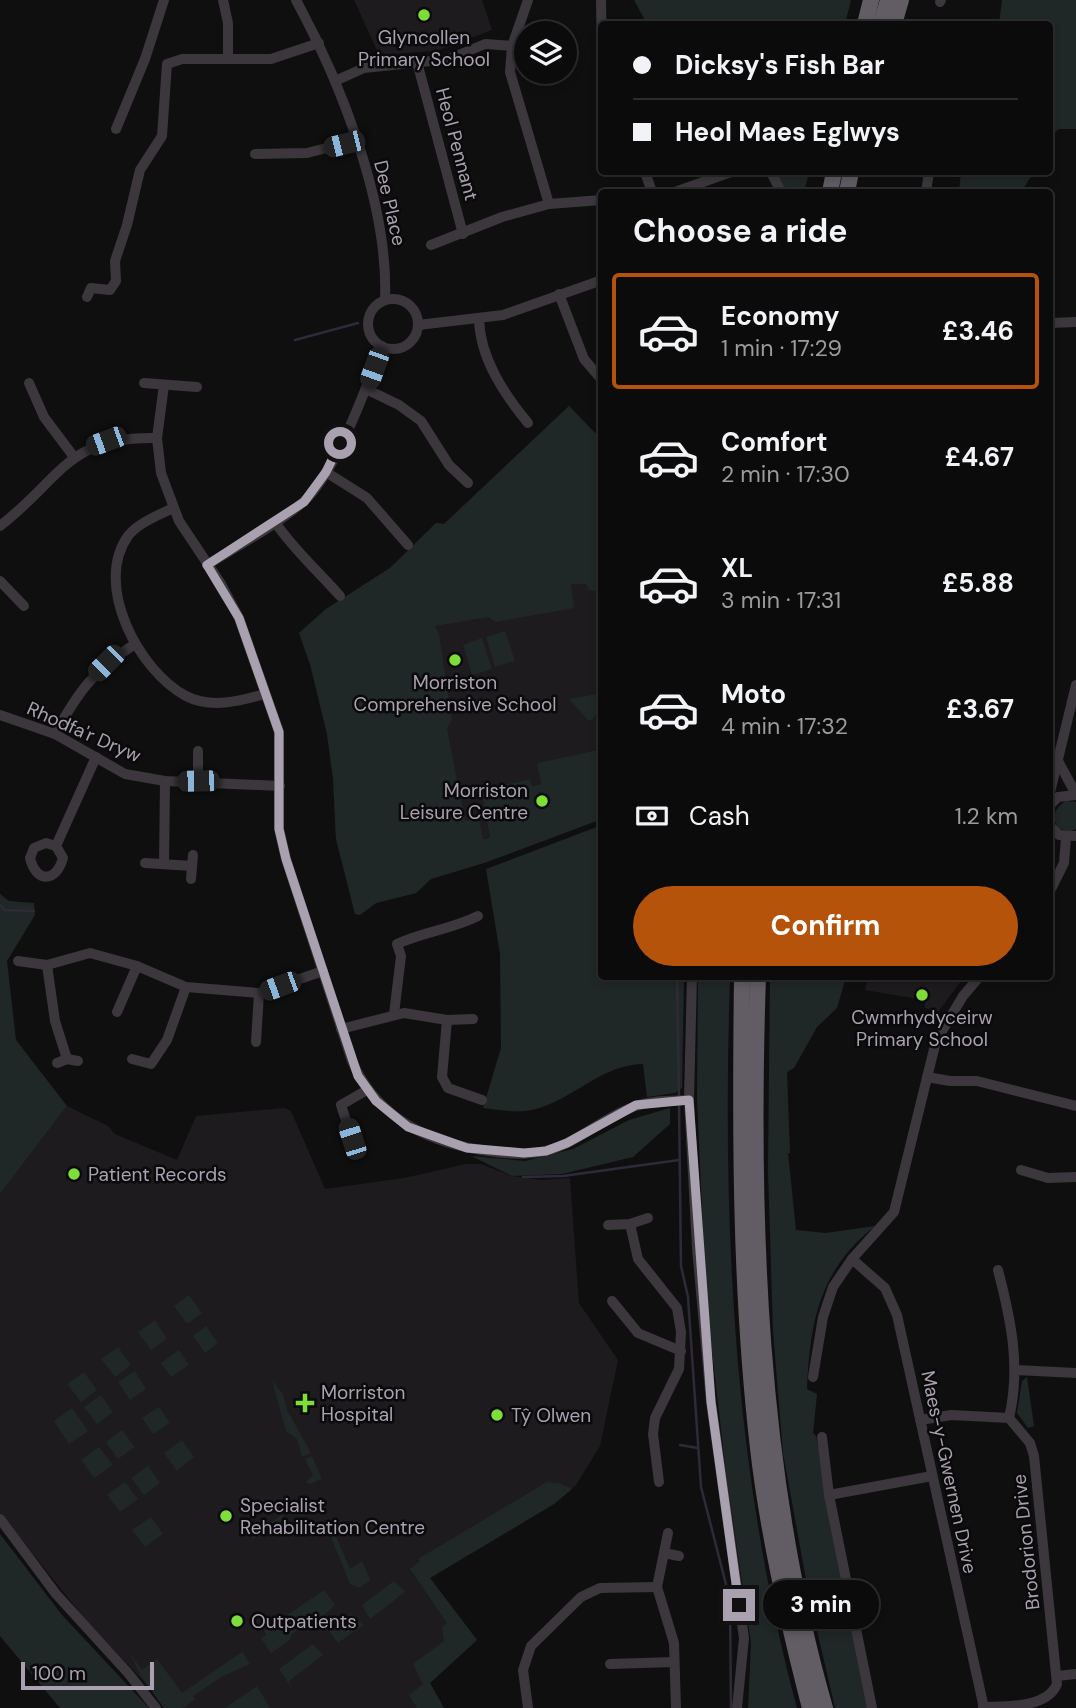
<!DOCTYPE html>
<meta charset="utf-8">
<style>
:root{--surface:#0c0b0c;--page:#151415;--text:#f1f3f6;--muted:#9a9b9d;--line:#2c2b2d;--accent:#b45309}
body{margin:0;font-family:"DM Sans",sans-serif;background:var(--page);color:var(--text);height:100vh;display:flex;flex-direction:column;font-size:26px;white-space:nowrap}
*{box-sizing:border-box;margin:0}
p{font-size:23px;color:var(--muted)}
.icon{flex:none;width:38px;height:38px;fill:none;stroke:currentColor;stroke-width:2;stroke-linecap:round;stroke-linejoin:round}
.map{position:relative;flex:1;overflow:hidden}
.sheet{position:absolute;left:598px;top:189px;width:455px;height:791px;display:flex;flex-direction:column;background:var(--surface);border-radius:7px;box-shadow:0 4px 10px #0003,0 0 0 2px var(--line)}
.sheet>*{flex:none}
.top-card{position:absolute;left:598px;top:21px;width:455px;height:154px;border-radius:7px;box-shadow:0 4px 10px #0003,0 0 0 2px var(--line);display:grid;align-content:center;height:154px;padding:0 35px;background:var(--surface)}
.fabs{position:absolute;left:514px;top:21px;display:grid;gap:14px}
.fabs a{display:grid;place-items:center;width:63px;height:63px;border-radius:50%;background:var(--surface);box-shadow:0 4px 10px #0003,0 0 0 2px var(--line);font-size:35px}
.scale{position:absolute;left:21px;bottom:18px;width:133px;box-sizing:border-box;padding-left:7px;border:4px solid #aaa1b0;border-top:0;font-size:19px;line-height:24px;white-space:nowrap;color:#aaa1b0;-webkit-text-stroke:5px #0b0a0b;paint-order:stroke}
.end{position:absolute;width:32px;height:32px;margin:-16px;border:9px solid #aaa1b0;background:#111;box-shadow:0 0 0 4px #111}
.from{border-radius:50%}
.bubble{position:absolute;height:49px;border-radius:24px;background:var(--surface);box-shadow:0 4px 10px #0003,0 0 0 2px var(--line);font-size:23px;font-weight:700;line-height:49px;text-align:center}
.car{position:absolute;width:21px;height:42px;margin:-21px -10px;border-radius:9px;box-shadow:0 0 5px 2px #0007;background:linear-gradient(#222 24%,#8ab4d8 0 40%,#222 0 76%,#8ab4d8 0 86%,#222 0)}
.top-card b{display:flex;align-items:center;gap:24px;height:66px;font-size:26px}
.top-card b+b{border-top:2px solid var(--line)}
.top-card i{width:18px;height:18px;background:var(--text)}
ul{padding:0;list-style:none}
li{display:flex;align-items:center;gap:21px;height:116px;margin:0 14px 10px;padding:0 21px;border:4px solid transparent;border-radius:7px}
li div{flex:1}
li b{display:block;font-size:26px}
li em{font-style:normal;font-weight:700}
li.on{border-color:var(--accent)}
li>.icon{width:63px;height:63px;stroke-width:1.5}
h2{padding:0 35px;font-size:32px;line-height:84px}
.pay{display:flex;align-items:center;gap:18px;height:77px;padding:0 35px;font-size:26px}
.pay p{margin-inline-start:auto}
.cta{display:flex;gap:14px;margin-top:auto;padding:14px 35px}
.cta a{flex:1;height:80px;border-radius:42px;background:var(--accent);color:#fff;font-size:28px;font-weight:700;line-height:80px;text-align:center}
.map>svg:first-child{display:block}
.built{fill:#1d1b1d}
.green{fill:#202727}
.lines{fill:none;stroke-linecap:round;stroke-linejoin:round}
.stream{stroke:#2f2a37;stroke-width:2.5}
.minor{stroke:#3b373c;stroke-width:10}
.highway{stroke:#625d65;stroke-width:16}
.route{stroke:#aaa1b0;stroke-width:9}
.poi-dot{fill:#7ede39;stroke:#0b0a0b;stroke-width:2.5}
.labels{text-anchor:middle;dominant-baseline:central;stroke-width:5;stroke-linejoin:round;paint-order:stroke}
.poi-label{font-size:19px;fill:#aaa1b0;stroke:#0b0a0b;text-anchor:start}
.street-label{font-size:19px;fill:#aaa1b0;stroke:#0b0a0b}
</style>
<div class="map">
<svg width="1076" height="1708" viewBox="0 0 1076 1708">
<rect width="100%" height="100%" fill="#100f10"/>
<g class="built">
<polygon points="354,0 482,0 492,30 436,51 379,55"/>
<polygon points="569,406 602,440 602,749 538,763 541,784 532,786 530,779 481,790 490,838 484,839 487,862 431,879 416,893 376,903 360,915 355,914 336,839 333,778 327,734 310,664 299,633 326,609 390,568 436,523 444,524"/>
<polygon points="868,977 964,976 964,977 938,1012 925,1008 925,1000 865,990"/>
<polygon points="67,1106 108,1126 115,1134 177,1160 196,1116 285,1108 291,1111 325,1189 404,1178 466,1164 481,1164 512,1176 541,1180 570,1178 579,1303 618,1360 600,1446 576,1485 554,1504 430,1578 477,1640 430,1683 444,1708 164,1708 149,1687 89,1624 0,1513 0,1194"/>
</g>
<g class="green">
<polygon points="634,0 851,0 845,24 647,24"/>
<polygon points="1002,0 1076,0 1076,129 1059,129 1050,136 1050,24 999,24"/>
<polygon points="771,172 809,172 804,192 781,192"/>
<polygon points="961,172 1034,172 1021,192 959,192"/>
<polygon points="569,406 602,440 602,600 599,592 589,590 586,584 571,584 574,608 496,622 488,617 435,626 439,634 452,720 447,728 465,821 479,819 483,839 490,838 481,790 530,779 532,786 541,784 537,763 602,749 602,819 487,862 431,879 416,893 376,903 360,915 355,914 336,839 333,778 327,734 310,664 299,633 326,609 390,568 436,523 444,524"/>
<polygon points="505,631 515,661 495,667 486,637"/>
<polygon points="482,638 492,669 472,675 463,645"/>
<polygon points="602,693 602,706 592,720 588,720 569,699"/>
<path d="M 1066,801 L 1076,802 L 1076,829 L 1070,831 L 1059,829 C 1051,818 1054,808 1066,801 Z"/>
<path d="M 602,825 L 602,976 L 684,977 L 682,1088 L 675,1093 L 647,1097 L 643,1064 C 600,1065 572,1101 532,1110 C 517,1113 499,1110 483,1108 L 501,1048 L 500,954 L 486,869 Z"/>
<polygon points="0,894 9,901 34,903 35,915 7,961 16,1040 67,1106 0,1194"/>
<path d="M 698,977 L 730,977 C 722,1221 733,1471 797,1708 L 748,1708 L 751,1643 L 726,1473 L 706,1299 L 697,1099 Z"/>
<path d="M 770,977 L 846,977 L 837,1008 L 817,1027 L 794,1068 L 787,1072 L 790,1153 L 788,1153 L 796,1230 L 826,1233 L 875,1226 C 819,1270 810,1322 807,1389 L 817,1394 L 813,1433 L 816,1436 L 869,1708 L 835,1708 L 809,1596 L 783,1453 L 773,1331 L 768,1170 Z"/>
<polygon points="670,1108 670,1124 633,1157 562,1174 512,1176 471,1156 525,1161 573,1149 629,1120"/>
<polygon points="189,1295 202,1313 187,1324 174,1306"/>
<polygon points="155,1320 167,1339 151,1350 138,1332"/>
<polygon points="206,1326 218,1343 205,1353 193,1336"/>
<polygon points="118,1347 131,1365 115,1377 101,1359"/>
<polygon points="179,1350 189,1365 171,1377 161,1363"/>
<polygon points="135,1371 146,1389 130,1400 118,1382"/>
<polygon points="84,1372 97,1390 81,1402 67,1384"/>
<polygon points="1027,1377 1034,1426 1028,1428 1017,1413 1022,1381"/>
<polygon points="272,1381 283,1394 287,1410 311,1453 302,1457 297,1439 286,1431"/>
<polygon points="101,1395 113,1412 97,1424 84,1407"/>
<polygon points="159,1407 170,1423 153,1434 142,1418"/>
<polygon points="72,1408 88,1431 69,1444 54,1421"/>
<polygon points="122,1430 135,1447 118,1459 106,1442"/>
<polygon points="182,1440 194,1457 177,1471 164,1453"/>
<polygon points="99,1447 113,1465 94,1478 81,1460"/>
<polygon points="312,1456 322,1479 310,1484 306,1482 313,1475 305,1459"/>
<polygon points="148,1466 160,1483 144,1495 131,1478"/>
<polygon points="125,1482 138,1499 120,1512 107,1495"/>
<polygon points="547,1482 559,1483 572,1489 554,1504 430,1578 477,1640 430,1683 444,1708 417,1708 409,1695 423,1684 413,1664 444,1641 442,1627 447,1623 410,1569 420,1561 418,1559"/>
<polygon points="291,1508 300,1509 305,1516 283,1514 280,1526 272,1525 252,1540 254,1535"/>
<polygon points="151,1517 163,1534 145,1547 132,1530"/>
<polygon points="0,1534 62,1615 149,1708 60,1708 0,1636"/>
<polygon points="335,1534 350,1569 362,1561 370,1580 360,1588 350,1584 331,1537"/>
<polygon points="394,1581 405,1592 370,1619 362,1605"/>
<polygon points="324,1590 335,1605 317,1622 310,1621 291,1635 290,1640 271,1653 261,1638 266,1635 264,1631"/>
<polygon points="352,1613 363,1625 338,1643 329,1631"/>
<polygon points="313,1644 323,1655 289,1681 291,1687 279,1669"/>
<polygon points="129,1652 142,1670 157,1659 182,1693 242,1652 250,1664 223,1676 193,1696 195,1699 183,1708 164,1708 141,1676"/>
<polygon points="257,1686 270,1708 225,1708"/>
</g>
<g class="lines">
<g class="stream">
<polyline points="295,340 358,323"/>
<polyline points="0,905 5,910 34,911"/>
<polyline points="677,976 679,1097"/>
<polyline points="679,1104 681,1266 688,1297 701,1487 730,1600 731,1708"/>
<polyline points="523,1177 563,1176 679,1160"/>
<polyline points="680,1445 698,1448"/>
</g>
<g class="minor">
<polyline points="223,0 228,23 228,59"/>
<path d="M 296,0 C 341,83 389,205 385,300"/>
<polyline points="528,0 512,46 510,72 549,204"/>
<polyline points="601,0 602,61"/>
<polyline points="940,2 941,0"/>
<polyline points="417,62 463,234"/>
<polyline points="335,81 364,68 449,59 485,44 512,46"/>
<polyline points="116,129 145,59 164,0"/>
<polyline points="255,154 307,153 358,140"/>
<polyline points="645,172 652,192"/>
<polyline points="771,172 781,192"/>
<polyline points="675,192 731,172"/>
<polyline points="926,192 929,172"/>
<polyline points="431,245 502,217 549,204 602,200"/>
<polyline points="559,294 584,359 602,380"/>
<polyline points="87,297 91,288 110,290 116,281 115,261 127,225 140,170 162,136 167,64 182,59 271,59 319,43"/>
<circle cx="393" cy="324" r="25"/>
<path d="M 479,319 C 480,358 504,394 528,423"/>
<polyline points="1050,323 1076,322"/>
<polyline points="418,325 503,315 602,280"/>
<polyline points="29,383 44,417 74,457"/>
<polyline points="144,383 197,387"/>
<path d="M 164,385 L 157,438 L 161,473 L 179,521 L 221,584 L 239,618 L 279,732 L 279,829 L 286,859 L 352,1061 C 376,1116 424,1141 481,1150 C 502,1153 524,1156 545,1151 C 579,1143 604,1116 636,1106 C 653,1100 672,1101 689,1100"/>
<polyline points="366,389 399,405 421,421 449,465 468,483"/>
<polyline points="326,472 367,498 408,545"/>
<path d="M 173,508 C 159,515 138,523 128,536 C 93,585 139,671 186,696 C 211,709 240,701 265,694"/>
<path d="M 275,522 C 293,549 318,571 340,596"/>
<path d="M 0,526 C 63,477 67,436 157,438"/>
<path d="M 207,565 C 239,545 273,527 302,503 C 335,475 366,388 382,346"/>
<polyline points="0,581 24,606"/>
<polyline points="0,715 55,734 125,774 165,781 280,786"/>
<path d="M 55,734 C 78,692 94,670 135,644"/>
<polyline points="1058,761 1076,794"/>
<polyline points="198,781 198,751"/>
<polyline points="1050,792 1076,685"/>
<polyline points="1050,805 1058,797 1076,795"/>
<polyline points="1050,826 1059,835 1076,836"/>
<path d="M 56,846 L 63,858 C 56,883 36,883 30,858 L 34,848 L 46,843 L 56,846 L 96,757"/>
<polyline points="145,863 192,866"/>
<polyline points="164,864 165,781"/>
<polyline points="191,879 193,855"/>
<polyline points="1050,891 1064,863 1066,837"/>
<polyline points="18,961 47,965 90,953 137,966 186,987 259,993 323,971"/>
<polyline points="47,965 55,1021 67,1059"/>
<polyline points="692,976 689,1100 697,1248 711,1402 744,1638 737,1708"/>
<polyline points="117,1012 137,966"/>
<path d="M 394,1014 L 401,956 L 397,944 C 425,931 450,930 478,916"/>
<polyline points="447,1020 442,1077 448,1088 482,1100"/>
<polyline points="341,1029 404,1013 447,1020 473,1019"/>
<polyline points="256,1042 259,993"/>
<polyline points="132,1059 151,1064 167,1040 186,987"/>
<polyline points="57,1063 67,1059 78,1061"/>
<polyline points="927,1077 950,1081 977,1081 1076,1106"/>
<polyline points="352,1139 341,1105 367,1090"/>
<polyline points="1021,1170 1048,1178 1076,1177"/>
<polyline points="630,1224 638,1259 677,1308 681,1332 679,1369 655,1418 653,1434 659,1482"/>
<polyline points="608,1225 630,1224 648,1218"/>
<polyline points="852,1259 885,1288 897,1315 984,1708"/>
<path d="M 998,1270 C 1011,1320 1021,1367 1009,1418"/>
<polyline points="612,1301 638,1333 681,1351"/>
<polyline points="1016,1370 1076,1373"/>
<polyline points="813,1377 823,1317 833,1287 852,1259 894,1212 936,1041 963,996 980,976"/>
<path d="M 920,1420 L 951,1415 L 1009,1418 L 1030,1443 L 1034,1456 L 1057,1684 C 1047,1708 1009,1706 983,1707"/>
<polyline points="822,1437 829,1495 872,1708"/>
<polyline points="829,1495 932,1476"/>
<polyline points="0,1519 56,1594 128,1673 156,1708"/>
<polyline points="668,1533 657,1587 674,1643 676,1708"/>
<polyline points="664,1553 679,1556"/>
<polyline points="610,1664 674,1662"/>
<polyline points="1057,1676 1076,1674"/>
<polyline points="528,1708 523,1670 531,1646 581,1597 600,1588 657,1587"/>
</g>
<g class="highway">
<polyline points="865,24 871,0"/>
<polyline points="881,24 888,0"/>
<polyline points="894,24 901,0"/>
<polyline points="830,192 834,172"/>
<polyline points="847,192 851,172"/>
<path d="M 742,976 C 740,1134 740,1292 758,1448 C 768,1536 788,1623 810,1708"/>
<path d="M 758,976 C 750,1217 758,1476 825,1708"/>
</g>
</g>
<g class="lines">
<polyline class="route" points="340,443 326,472 304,502 207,565 239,618 279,732 279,829 286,859 358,1076 376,1101 408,1127 467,1148 524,1153 546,1151 567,1143 636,1105 689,1100 711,1402 739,1605"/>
</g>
<g class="poi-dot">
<circle cx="424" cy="15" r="7"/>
<circle cx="455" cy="660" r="7"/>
<circle cx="542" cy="801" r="7"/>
<circle cx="922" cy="995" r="7"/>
<circle cx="74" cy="1174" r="7"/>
<path d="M301.5 1392.5h7v7h7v7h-7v7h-7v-7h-7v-7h7z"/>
<circle cx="497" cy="1415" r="7"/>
<circle cx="226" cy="1516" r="7"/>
<circle cx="237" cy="1621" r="7"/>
</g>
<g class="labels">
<g class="poi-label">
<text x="424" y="37" text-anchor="middle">Glyncollen<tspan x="424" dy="22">Primary School</tspan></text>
<text x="455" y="682" text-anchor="middle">Morriston<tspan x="455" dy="22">Comprehensive School</tspan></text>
<text x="528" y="790" text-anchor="end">Morriston<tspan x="528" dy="22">Leisure Centre</tspan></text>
<text x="922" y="1017" text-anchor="middle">Cwmrhydyceirw<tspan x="922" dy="22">Primary School</tspan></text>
<text x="88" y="1174">Patient Records</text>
<text x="321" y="1392">Morriston<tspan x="321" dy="22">Hospital</tspan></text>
<text x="511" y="1415">Tŷ Olwen</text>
<text x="240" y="1505">Specialist<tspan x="240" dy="22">Rehabilitation Centre</tspan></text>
<text x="251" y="1621">Outpatients</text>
</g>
<g class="street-label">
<text transform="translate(457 144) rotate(75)">Heol Pennant</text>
<text transform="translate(390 203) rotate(77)">Dee Place</text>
<text transform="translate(84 732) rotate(24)">Rhodfa'r Dryw</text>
<text transform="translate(949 1472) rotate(78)">Maes-y-Gwernen Drive</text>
<text transform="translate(1026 1542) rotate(-96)">Brodorion Drive</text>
</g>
</g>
</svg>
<div class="fabs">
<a><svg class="icon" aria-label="layers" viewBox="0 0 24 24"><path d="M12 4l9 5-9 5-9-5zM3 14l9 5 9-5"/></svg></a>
</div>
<div class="scale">100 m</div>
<i class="end from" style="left:340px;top:443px"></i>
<i class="end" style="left:739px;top:1605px"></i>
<div class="bubble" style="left:763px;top:1580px;width:116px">3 min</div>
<i class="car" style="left:344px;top:144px;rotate:256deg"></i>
<i class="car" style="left:374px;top:368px;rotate:200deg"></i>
<i class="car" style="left:106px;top:441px;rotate:250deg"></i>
<i class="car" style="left:106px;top:663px;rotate:225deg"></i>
<i class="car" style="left:198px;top:781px;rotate:269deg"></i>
<i class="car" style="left:280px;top:986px;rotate:250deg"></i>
<i class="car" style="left:352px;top:1139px;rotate:342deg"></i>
<div class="top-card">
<b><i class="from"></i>Dicksy's Fish Bar</b>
<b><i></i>Heol Maes Eglwys</b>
</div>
<section class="sheet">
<h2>Choose a ride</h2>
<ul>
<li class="on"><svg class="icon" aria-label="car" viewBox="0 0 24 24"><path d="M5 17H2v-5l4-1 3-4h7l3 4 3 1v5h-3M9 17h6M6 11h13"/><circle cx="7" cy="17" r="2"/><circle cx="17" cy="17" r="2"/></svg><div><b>Economy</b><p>1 min · 17:29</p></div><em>£3.46</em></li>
<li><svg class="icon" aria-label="car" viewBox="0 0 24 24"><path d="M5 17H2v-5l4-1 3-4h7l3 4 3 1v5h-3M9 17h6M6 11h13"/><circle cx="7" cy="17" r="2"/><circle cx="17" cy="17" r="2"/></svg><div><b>Comfort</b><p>2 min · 17:30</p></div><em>£4.67</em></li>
<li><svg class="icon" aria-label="car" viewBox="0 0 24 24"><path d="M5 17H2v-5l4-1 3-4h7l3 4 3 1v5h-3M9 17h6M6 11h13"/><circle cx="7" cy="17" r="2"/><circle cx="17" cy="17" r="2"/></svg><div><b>XL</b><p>3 min · 17:31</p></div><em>£5.88</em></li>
<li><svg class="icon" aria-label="car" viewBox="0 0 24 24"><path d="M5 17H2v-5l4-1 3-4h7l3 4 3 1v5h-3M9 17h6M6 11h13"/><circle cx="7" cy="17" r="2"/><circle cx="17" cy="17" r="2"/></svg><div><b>Moto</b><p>4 min · 17:32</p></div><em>£3.67</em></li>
</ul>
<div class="pay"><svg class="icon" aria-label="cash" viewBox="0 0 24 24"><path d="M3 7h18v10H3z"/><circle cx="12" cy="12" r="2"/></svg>Cash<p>1.2 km</p></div>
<div class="cta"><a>Confirm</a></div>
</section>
</div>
